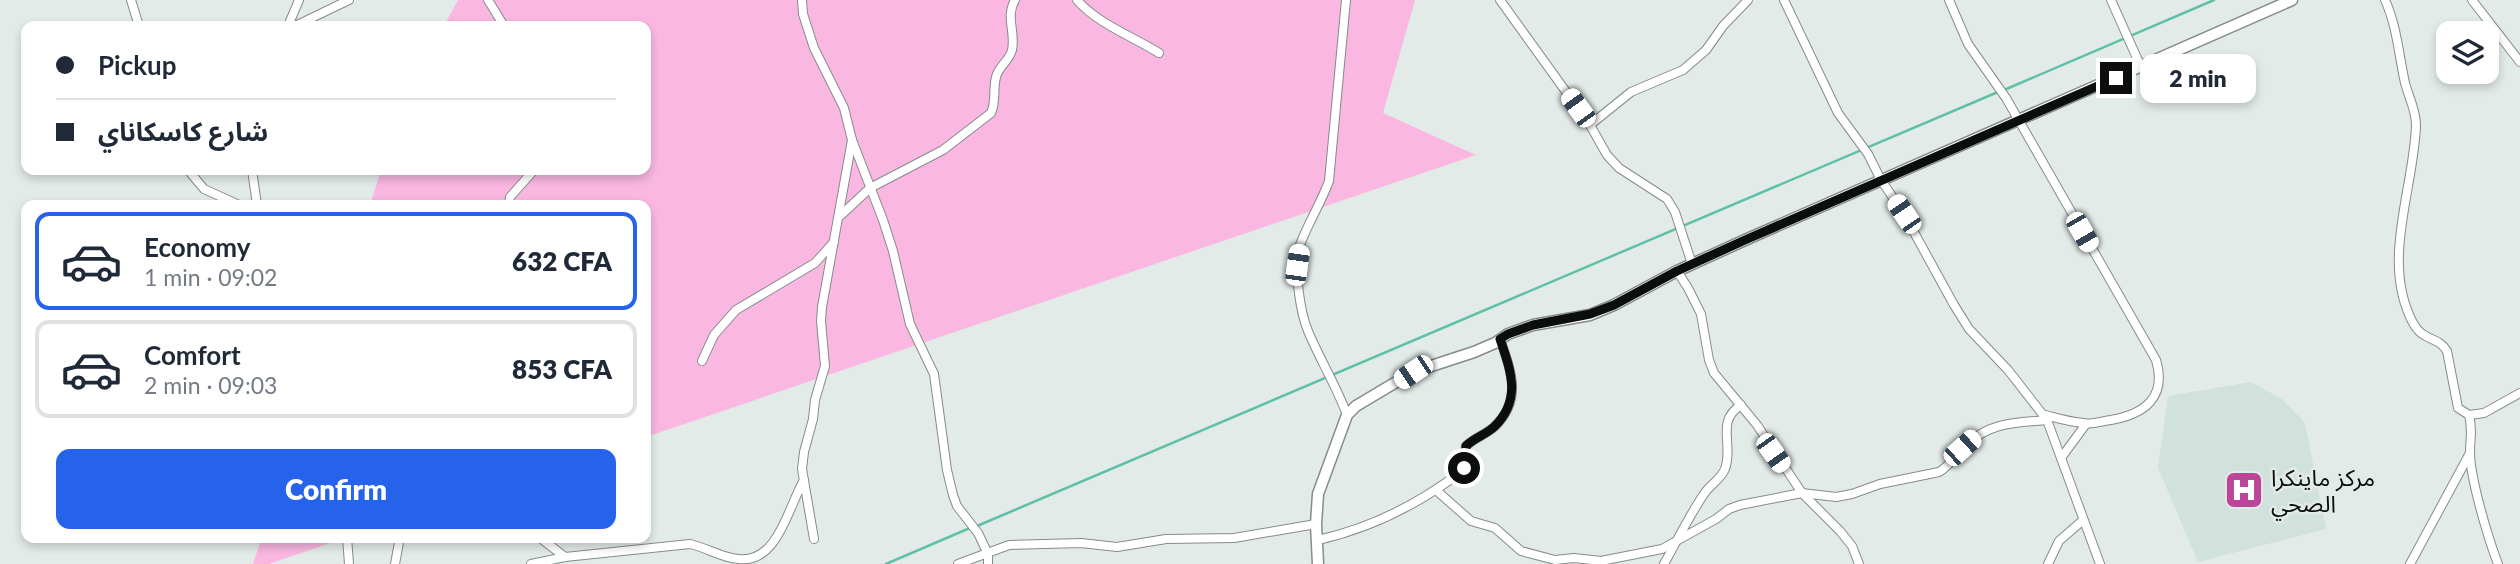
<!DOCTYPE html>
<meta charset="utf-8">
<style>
:root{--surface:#fff;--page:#f6f6f7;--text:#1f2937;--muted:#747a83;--line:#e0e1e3;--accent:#2563eb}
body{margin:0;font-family:Lato,"Noto Sans Arabic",sans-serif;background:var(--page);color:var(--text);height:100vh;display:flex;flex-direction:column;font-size:26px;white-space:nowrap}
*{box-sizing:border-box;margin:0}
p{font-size:23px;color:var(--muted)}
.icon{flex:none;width:38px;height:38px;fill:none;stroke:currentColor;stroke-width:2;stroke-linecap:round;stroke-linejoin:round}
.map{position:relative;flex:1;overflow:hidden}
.side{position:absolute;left:21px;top:200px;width:630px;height:343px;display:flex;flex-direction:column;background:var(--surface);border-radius:14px;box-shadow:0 4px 10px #0003}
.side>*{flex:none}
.guide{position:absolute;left:21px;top:21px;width:630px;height:154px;border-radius:14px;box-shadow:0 4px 10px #0003;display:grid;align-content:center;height:154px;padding:0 35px;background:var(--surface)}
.buttons{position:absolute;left:2436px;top:21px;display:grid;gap:14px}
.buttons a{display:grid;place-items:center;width:63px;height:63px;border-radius:14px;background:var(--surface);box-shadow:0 4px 10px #0003;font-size:35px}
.end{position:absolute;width:32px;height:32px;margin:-16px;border:9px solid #0b0e0d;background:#fff;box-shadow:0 0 0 4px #fff}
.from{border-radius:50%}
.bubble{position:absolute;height:49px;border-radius:14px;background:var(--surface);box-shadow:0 4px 10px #0003;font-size:23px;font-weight:800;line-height:49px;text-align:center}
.car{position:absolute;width:21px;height:42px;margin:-21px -10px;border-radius:9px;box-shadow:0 0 5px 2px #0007;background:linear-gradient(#fff 24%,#345 0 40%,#fff 0 76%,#345 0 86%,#fff 0)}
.guide b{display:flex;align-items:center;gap:24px;height:66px;font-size:26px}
.guide b+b{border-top:2px solid var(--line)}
.guide i{width:18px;height:18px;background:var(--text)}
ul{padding:12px 0 0;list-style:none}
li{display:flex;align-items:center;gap:21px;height:98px;margin:0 14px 10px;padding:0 21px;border:4px solid var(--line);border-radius:14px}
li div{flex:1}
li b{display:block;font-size:26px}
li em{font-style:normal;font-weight:800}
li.on{border-color:var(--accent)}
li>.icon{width:63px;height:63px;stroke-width:1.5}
.button{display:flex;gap:14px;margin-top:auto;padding:14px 35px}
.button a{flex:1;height:80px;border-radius:14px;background:var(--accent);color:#fff;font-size:28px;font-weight:800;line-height:80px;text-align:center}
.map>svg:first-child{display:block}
.built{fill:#d1e1dc}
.green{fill:#f9b7e1}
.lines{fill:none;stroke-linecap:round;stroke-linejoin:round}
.stream{stroke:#5ec0a8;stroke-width:2.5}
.minor-casing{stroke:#858c89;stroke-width:10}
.tertiary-casing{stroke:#858c89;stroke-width:13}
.minor{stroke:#fff;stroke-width:8}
.tertiary{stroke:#fff;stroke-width:10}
.route{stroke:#0b0e0d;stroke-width:9}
.labels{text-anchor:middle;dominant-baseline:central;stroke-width:5;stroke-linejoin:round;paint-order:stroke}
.poi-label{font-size:23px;fill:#0b0e0d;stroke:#e3ebe8;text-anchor:start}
</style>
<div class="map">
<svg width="2520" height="564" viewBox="0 0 2520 564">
<rect width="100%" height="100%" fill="#e3ebe8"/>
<polygon class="built" points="2251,382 2282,399 2305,423 2326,529 2198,562 2158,468 2168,396"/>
<g class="green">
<polygon points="458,0 1415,0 1383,113 1476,155 646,437 646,205 370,205 381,170 646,170 646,26 444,26"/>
<polygon points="262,537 348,537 269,564 253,564"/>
</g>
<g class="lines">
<g class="stream">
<polyline points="2004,90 2214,0"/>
<polyline points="977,526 1998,92"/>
<polyline points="886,564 970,528"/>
</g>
<g class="minor-casing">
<g id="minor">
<polyline points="131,0 139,26"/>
<polyline points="488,0 504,26"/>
<polyline points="802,0 803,14 814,48 844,108 852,140 883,220 893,251 910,324 934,374 947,470 953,495 957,506 978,533 988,554 988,564"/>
<path d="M 1077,0 C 1098,24 1132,36 1159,53"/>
<path d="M 1346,0 L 1329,181 C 1321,203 1308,223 1300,245 C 1293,265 1300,312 1308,331 C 1320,360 1336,385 1347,415"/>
<polyline points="1500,0 1590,125 1607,155 1619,168 1667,199 1675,212 1692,264"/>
<polyline points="1784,0 1838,113 1868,154 1881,180 1904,214 1954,305 1969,329 2008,370 2047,420 2100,564"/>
<path d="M 1949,0 L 1968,44 L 2006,98 L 2156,360 C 2167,397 2145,414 2111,420 C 2102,421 2092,425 2083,423 C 2070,422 2057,418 2045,415"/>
<polyline points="2111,0 2141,67"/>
<path d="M 2385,0 C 2397,26 2399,56 2405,83 C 2409,98 2416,110 2416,125 C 2414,189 2381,260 2412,321 C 2423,343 2437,335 2447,351 L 2458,408 L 2469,415 C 2473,432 2470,436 2470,452 C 2470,478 2488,538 2498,564"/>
<polyline points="2472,0 2520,62"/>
<polyline points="288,26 299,0"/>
<polyline points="295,26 349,0"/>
<polyline points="1590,125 1631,92 1683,70 1706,50 1723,26 1748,0"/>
<polyline points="188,170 204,189 239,205"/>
<polyline points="252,170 257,205"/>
<polyline points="509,205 510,197 534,170"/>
<path d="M 840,216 L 870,188 L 943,150 L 991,113 C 997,100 992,86 997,74 C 1001,65 1010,59 1012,50 C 1016,32 1005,17 1015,0"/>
<polyline points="1677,271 1688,288 1701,314 1709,360 1714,373 1757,425 1802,493 1840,531 1852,546 1859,564"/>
<polyline points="702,361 714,335 736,310 815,263 834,242"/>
<polyline points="2469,415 2484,413 2520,393"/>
<polyline points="2061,458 2086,424"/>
<path d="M 1437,491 L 1471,521 L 1495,528 L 1521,551 L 1555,560 L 1574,558 L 1601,561 L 1662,549 L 1716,519 L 1729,509 L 1740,505 L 1802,493 L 1836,497 L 1852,494 L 1880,484 L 1939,472 C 1950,466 1956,454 1966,445 C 1991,422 2014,423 2047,420"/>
<polyline points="347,537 349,564"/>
<polyline points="539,537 565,557"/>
<polyline points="814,539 802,469 804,452 813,419 815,400 825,366 821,321 822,307 852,140"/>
<path d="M 1318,540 C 1371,528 1419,504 1462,471 L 1466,446 C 1474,438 1485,435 1494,427 C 1523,400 1511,371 1500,339"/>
<polyline points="395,564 400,537"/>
<path d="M 531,564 L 565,557 L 690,544 C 707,548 723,558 738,559 C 778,564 788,507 804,480"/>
<polyline points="958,564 1009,545 1081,543 1117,547 1166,539 1234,538 1316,524"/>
<path d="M 1664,564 C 1677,541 1689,516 1704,494 C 1710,485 1721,479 1725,469 C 1734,444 1715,422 1741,405"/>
<polyline points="2048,564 2059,541 2082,521"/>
<polyline points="2410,564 2470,453"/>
</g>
</g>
<g class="tertiary-casing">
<polyline id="tertiary" points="1318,564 1316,524 1318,494 1347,415 1356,406 1413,372 1474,352 1495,343 1508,334 1533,325 1590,315 1614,305 1677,271 1745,240 2292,0"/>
</g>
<use href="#minor" class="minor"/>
<use href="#tertiary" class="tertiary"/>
</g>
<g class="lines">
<path class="route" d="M 1464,468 L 1466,446 C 1474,438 1485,435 1494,427 C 1522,400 1511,371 1500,339 L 1508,334 L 1533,325 L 1590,314 L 1614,305 L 1677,271 L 1745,240 L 2116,78"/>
</g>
<defs>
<g id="hospital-square" transform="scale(2.0125)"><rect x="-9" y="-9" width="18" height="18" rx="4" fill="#bc459a" stroke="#e3ebe8"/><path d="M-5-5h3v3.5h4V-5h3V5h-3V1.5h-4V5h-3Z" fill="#fff"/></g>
</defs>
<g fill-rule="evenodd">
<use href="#hospital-square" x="2244" y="490"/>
</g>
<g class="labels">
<g class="poi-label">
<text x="2271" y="477">مركز ماينكرا<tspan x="2271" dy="26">الصحي</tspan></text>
</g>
</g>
</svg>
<div class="buttons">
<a><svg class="icon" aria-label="layers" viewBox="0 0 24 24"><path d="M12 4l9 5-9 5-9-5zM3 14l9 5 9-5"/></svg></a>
</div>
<i class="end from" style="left:1464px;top:468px"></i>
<i class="end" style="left:2116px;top:78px"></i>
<div class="bubble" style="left:2140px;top:54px;width:116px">2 min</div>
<i class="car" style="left:1578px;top:108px;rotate:324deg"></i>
<i class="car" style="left:1904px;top:214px;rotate:326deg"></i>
<i class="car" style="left:2082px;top:232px;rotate:150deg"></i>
<i class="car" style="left:1297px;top:265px;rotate:8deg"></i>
<i class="car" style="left:1413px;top:372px;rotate:236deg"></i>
<i class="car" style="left:1962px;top:448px;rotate:48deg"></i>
<i class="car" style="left:1773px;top:453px;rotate:145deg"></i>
<div class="guide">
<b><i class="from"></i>Pickup</b>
<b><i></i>شارع كاسكاناي</b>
</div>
<section class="side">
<ul>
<li class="on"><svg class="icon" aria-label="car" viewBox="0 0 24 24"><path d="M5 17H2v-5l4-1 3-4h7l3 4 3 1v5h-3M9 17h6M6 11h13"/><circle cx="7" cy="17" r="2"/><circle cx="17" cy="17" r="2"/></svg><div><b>Economy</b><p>1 min · 09:02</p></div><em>632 CFA</em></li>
<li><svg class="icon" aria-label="car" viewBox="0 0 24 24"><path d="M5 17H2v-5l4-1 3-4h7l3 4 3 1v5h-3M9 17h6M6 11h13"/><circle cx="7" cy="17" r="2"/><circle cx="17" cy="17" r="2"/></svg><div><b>Comfort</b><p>2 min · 09:03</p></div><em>853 CFA</em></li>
</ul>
<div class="button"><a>Confirm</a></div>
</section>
</div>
